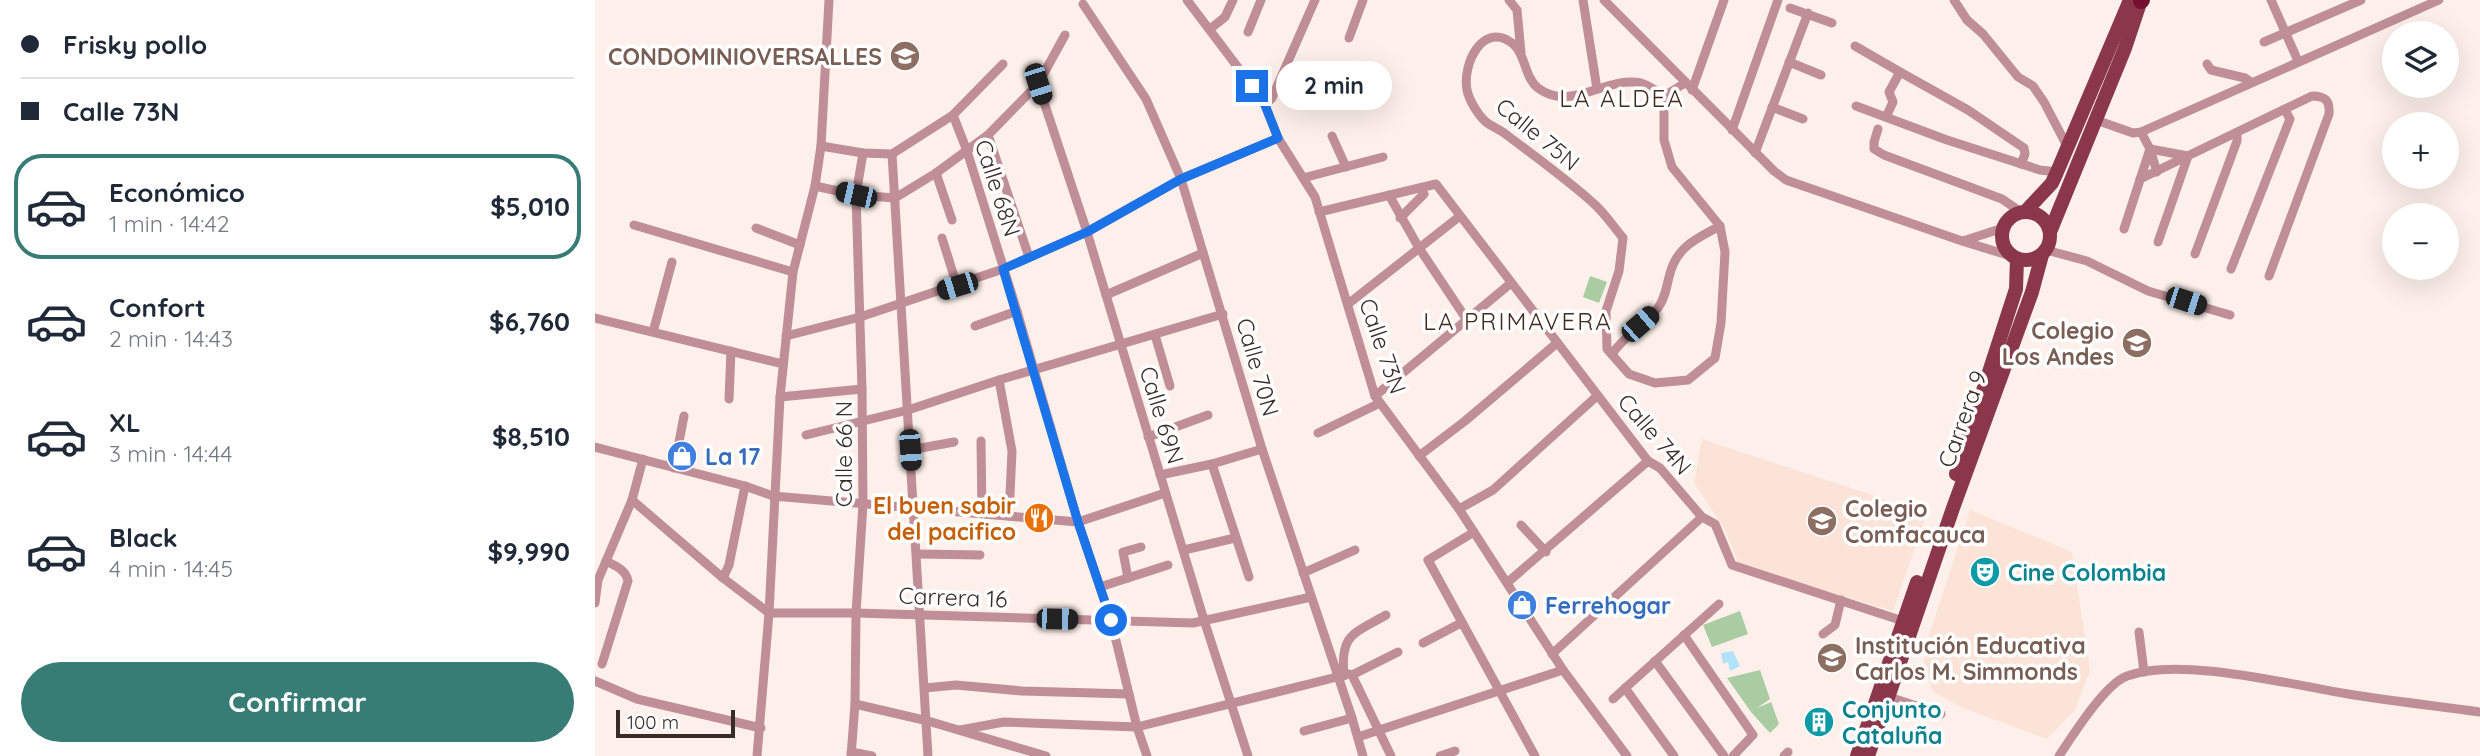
<!DOCTYPE html>
<html lang="es">
<meta charset="utf-8">
<style>
:root{--surface:#fff;--page:#f2f2f3;--text:#1f2937;--muted:#747a83;--line:#e0e1e3;--accent:#377d76}
body{margin:0;font-family:Quicksand,sans-serif;background:var(--page);color:var(--text);height:100vh;display:flex;flex-direction:column;font-size:26px;white-space:nowrap}
*{box-sizing:border-box;margin:0}
p{font-size:23px;color:var(--muted)}
.icon{flex:none;width:38px;height:38px;fill:none;stroke:currentColor;stroke-width:2;stroke-linecap:round;stroke-linejoin:round}
.map{position:relative;flex:1;overflow:hidden}
.panel{display:flex;flex-direction:column;background:var(--surface);width:595px}
.panel>*{flex:none}
.guide{display:grid;align-content:center;height:154px;padding:0 21px;background:var(--surface)}
.buttons{position:absolute;left:1787px;top:21px;display:grid;gap:14px}
.buttons a{display:grid;place-items:center;width:77px;height:77px;border-radius:50%;background:var(--surface);box-shadow:0 7px 28px #0002;font-size:35px}
.scale{position:absolute;left:21px;bottom:18px;width:119px;box-sizing:border-box;padding-left:7px;border:4px solid #382c27;border-top:0;font-size:19px;line-height:24px;white-space:nowrap;color:#382c27;-webkit-text-stroke:5px #fff;paint-order:stroke}
.end{position:absolute;width:32px;height:32px;margin:-16px;border:9px solid #1a73e8;background:#fff;box-shadow:0 0 0 4px #fff}
.from{border-radius:50%}
.bubble{position:absolute;height:49px;border-radius:24px;background:var(--surface);box-shadow:0 7px 28px #0002;font-size:23px;font-weight:700;line-height:49px;text-align:center}
.car{position:absolute;width:21px;height:42px;margin:-21px -10px;border-radius:9px;box-shadow:0 0 5px 2px #0007;background:linear-gradient(#222 24%,#8ab4d8 0 40%,#222 0 76%,#8ab4d8 0 86%,#222 0)}
.guide b{display:flex;align-items:center;gap:24px;height:66px;font-size:26px}
.guide b+b{border-top:2px solid var(--line)}
.guide i{width:18px;height:18px;background:var(--text)}
ul{padding:0;list-style:none}
li{display:flex;align-items:center;gap:21px;height:105px;margin:0 14px 10px;padding:0 7px;border:4px solid transparent;border-radius:28px}
li div{flex:1}
li b{display:block;font-size:26px}
li em{font-style:normal;font-weight:700}
li.active{border-color:var(--accent)}
li>.icon{width:63px;height:63px;stroke-width:1.5}
.action{display:flex;gap:14px;margin-top:auto;padding:14px 21px}
.action a{flex:1;height:80px;border-radius:42px;background:var(--accent);color:#fff;font-size:28px;font-weight:700;line-height:80px;text-align:center}
main{display:flex;flex:1;min-height:0}
.map>svg:first-child{display:block}
.built{fill:#fbe3d8}
.green{fill:#a9cca3}
.water{fill:#b2e1fa}
.lines{fill:none;stroke-linecap:round;stroke-linejoin:round}
.street{stroke:#bf8e96;stroke-width:9}
.primary{stroke:#8b374b;stroke-width:14}
.highway{stroke:#750f32;stroke-width:16}
.route{stroke:#1a73e8;stroke-width:9}
.labels{text-anchor:middle;dominant-baseline:central;stroke-width:7;stroke-linejoin:round;paint-order:stroke}
.education-label{font-size:23px;font-weight:bold;fill:#785e54;stroke:#fff;text-anchor:end}
.street-label{font-size:23px;fill:#382c27;stroke:#fff}
.shop-label{font-size:23px;font-weight:bold;fill:#366cbe;stroke:#fff;text-anchor:start}
.food-label{font-size:23px;font-weight:bold;fill:#c56008;stroke:#fff;text-anchor:end}
.culture-label{font-size:23px;font-weight:bold;fill:#0d838f;stroke:#fff;text-anchor:start}
.neighbourhood-label{font-size:24px;letter-spacing:2px;fill:#41291e;stroke:#fff}
</style>
<main>
<section class="panel">
<div class="guide">
<b><i class="from"></i>Frisky pollo</b>
<b><i></i>Calle 73N</b>
</div>
<ul>
<li class="active"><svg class="icon" aria-label="car" viewBox="0 0 24 24"><path d="M5 17H2v-5l4-1 3-4h7l3 4 3 1v5h-3M9 17h6M6 11h13"/><circle cx="7" cy="17" r="2"/><circle cx="17" cy="17" r="2"/></svg><div><b>Económico</b><p>1 min · 14:42</p></div><em>$5,010</em></li>
<li><svg class="icon" aria-label="car" viewBox="0 0 24 24"><path d="M5 17H2v-5l4-1 3-4h7l3 4 3 1v5h-3M9 17h6M6 11h13"/><circle cx="7" cy="17" r="2"/><circle cx="17" cy="17" r="2"/></svg><div><b>Confort</b><p>2 min · 14:43</p></div><em>$6,760</em></li>
<li><svg class="icon" aria-label="car" viewBox="0 0 24 24"><path d="M5 17H2v-5l4-1 3-4h7l3 4 3 1v5h-3M9 17h6M6 11h13"/><circle cx="7" cy="17" r="2"/><circle cx="17" cy="17" r="2"/></svg><div><b>XL</b><p>3 min · 14:44</p></div><em>$8,510</em></li>
<li><svg class="icon" aria-label="car" viewBox="0 0 24 24"><path d="M5 17H2v-5l4-1 3-4h7l3 4 3 1v5h-3M9 17h6M6 11h13"/><circle cx="7" cy="17" r="2"/><circle cx="17" cy="17" r="2"/></svg><div><b>Black</b><p>4 min · 14:45</p></div><em>$9,990</em></li>
</ul>
<div class="action"><a>Confirmar</a></div>
</section>
<div class="map">
<svg width="1885" height="756" viewBox="0 0 1885 756">
<rect width="100%" height="100%" fill="#fdf0ea"/>
<g class="built">
<polygon points="1107,439 1332,513 1298,611 1144,565 1130,530 1099,483"/>
<polygon points="1375,510 1477,552 1495,670 1480,710 1452,739 1368,708 1338,692 1329,661 1335,632"/>
</g>
<g class="green">
<polygon points="995,276 1012,282 1004,303 988,297"/>
<polygon points="1145,611 1153,634 1117,647 1108,625"/>
<polygon points="1165,670 1175,699 1162,708 1176,702 1184,724 1175,733 1156,712 1132,678"/>
</g>
<polygon class="water" points="1138,651 1145,666 1135,671 1133,662 1128,664 1126,653"/>
<g class="lines">
<g class="street">
<polyline points="592,0 657,86 670,105 683,138 720,197 780,396 864,509 968,670 1032,756"/>
<polyline points="914,0 922,10 926,53"/>
<polyline points="988,0 1002,89"/>
<polyline points="1009,0 1179,171 1191,180 1367,241 1419,257"/>
<polyline points="1359,0 1372,20 1388,34 1423,77 1438,86 1449,102 1473,148"/>
<polyline points="1676,0 1703,61"/>
<polyline points="488,4 551,99 586,179 667,449 757,718 768,756"/>
<polyline points="1195,8 1237,23"/>
<polyline points="615,29 630,17 638,0"/>
<polyline points="653,32 666,0"/>
<polyline points="754,38 768,0"/>
<polyline points="1669,42 1766,0"/>
<polyline points="1260,46 1305,72 1294,92 1298,102 1291,117"/>
<polyline points="1194,62 1226,75"/>
<polyline points="1612,64 1616,70 1650,78 1656,82"/>
<polyline points="1305,72 1373,110 1429,148 1430,154 1426,164"/>
<polyline points="443,84 492,232 609,620 653,756"/>
<polyline points="1097,90 1129,0"/>
<path d="M 1069,96 L 1069,140 L 1077,167 L 1125,226 L 1130,252 L 1126,323 L 1120,358 L 1093,380 L 1060,383 L 1034,374 L 1012,349 L 1011,311 L 1024,271 L 1028,238 C 1018,226 1009,212 997,202 C 971,179 941,157 913,136 C 907,130 897,127 891,122 C 883,115 874,100 872,90 C 867,64 888,21 917,43 C 931,54 929,77 943,88 C 976,113 1012,75 1046,83 C 1055,86 1062,91 1069,96 L 1090,83"/>
<polyline points="670,105 677,98 720,0"/>
<polyline points="1261,106 1352,140 1445,170 1462,172"/>
<polyline points="1177,107 1208,119"/>
<polyline points="358,115 372,151 422,311 483,522 516,620 542,727 552,756"/>
<polyline points="1501,120 1538,133 1546,132 1844,0"/>
<polyline points="1283,129 1279,142 1279,149 1289,155 1407,199 1426,212"/>
<polyline points="1137,130 1183,0"/>
<polyline points="1546,132 1555,149 1562,172"/>
<polyline points="393,135 434,257"/>
<polyline points="737,136 751,167"/>
<polyline points="226,146 268,153 297,154 358,115 408,64"/>
<polyline points="1555,149 1593,156 1563,242"/>
<polyline points="1160,153 1213,13"/>
<polyline points="297,154 333,756"/>
<polyline points="341,173 357,220"/>
<polyline points="708,178 788,157"/>
<path d="M 1545,179 L 1717,96 C 1731,96 1735,101 1734,114 L 1674,276"/>
<polyline points="220,186 261,195 300,198 341,173 393,135 443,84 470,35"/>
<polyline points="794,195 824,248 872,320"/>
<polyline points="724,212 841,184 1053,461 1065,468 1107,517 1120,524 1137,565 1308,621"/>
<polyline points="805,218 829,194 825,188"/>
<polyline points="39,225 198,272"/>
<polyline points="161,228 205,245"/>
<polyline points="1529,229 1555,149"/>
<polyline points="347,238 362,286"/>
<polyline points="1368,241 1408,228"/>
<polyline points="1451,250 1492,261 1553,291 1635,315"/>
<polyline points="1600,254 1642,141 1642,133"/>
<polyline points="1636,269 1695,119 1690,110"/>
<polyline points="511,295 608,253"/>
<polyline points="753,304 865,216"/>
<polyline points="0,318 188,364"/>
<polyline points="380,326 422,311"/>
<polyline points="58,332 77,262"/>
<polyline points="560,335 575,386"/>
<polyline points="191,336 265,317 408,269 492,232 586,179 683,138"/>
<path d="M 1017,354 C 1030,335 1049,325 1063,308 C 1070,298 1071,289 1074,277 C 1081,247 1099,240 1125,226"/>
<polyline points="404,380 417,451 414,516"/>
<polyline points="780,396 916,283"/>
<polyline points="185,397 267,389"/>
<polyline points="134,399 136,351"/>
<polyline points="723,433 785,403"/>
<polyline points="211,435 313,410 404,380 628,314"/>
<polyline points="553,437 613,415"/>
<polyline points="386,441 387,514"/>
<polyline points="0,447 150,486 178,496 483,522 570,493"/>
<polyline points="315,450 359,442"/>
<polyline points="824,456 870,421 962,343"/>
<polyline points="617,464 654,577"/>
<polyline points="79,468 89,416"/>
<polyline points="565,475 617,464 667,449"/>
<polyline points="37,500 128,578 174,613 261,613 598,623 716,597"/>
<polyline points="864,509 898,490 1002,396"/>
<polyline points="926,525 951,552"/>
<polyline points="879,532 833,560 940,756"/>
<polyline points="589,550 640,538"/>
<polyline points="322,554 385,555"/>
<polyline points="708,573 760,550"/>
<polyline points="128,578 134,565 150,486"/>
<polyline points="533,578 528,552 546,547"/>
<polyline points="913,582 1053,461"/>
<polyline points="505,587 573,565"/>
<polyline points="0,603 3,580 37,500 48,459"/>
<polyline points="1544,632 1549,672"/>
<polyline points="1228,634 1240,625 1246,600"/>
<polyline points="1089,635 1158,735 1138,756"/>
<polyline points="828,643 866,623"/>
<polyline points="957,654 1107,517"/>
<polyline points="1060,661 1129,756"/>
<path d="M 7,664 L 33,581 C 31,570 21,566 11,561"/>
<polyline points="757,675 796,756"/>
<path d="M 749,676 C 745,634 758,634 791,615"/>
<polyline points="0,681 42,699 166,728"/>
<polyline points="330,688 361,685 427,691 534,694"/>
<polyline points="1030,688 1079,756"/>
<polyline points="1294,697 1346,714"/>
<polyline points="1018,699 1124,604"/>
<polyline points="260,704 333,721 451,756"/>
<polyline points="365,730 409,722 542,727 754,674 757,675 803,652"/>
<polyline points="709,731 757,718"/>
<polyline points="763,737 968,670"/>
<polyline points="256,752 277,756"/>
<polyline points="162,756 174,613 185,397 198,272 220,186 226,146 234,0"/>
<polyline points="256,756 260,704 261,613 268,504 267,389 261,195 268,153"/>
<polyline points="845,756 860,751"/>
<polyline points="1189,756 1193,752"/>
<path d="M 1464,756 C 1478,735 1510,684 1532,676 C 1584,656 1697,685 1753,694 C 1797,701 1841,706 1885,712"/>
</g>
<g class="primary">
<circle cx="1431" cy="236" r="24"/>
<polyline points="1430,212 1457,183 1462,172 1535,0"/>
<polyline points="1455,232 1530,48 1546,0"/>
<polyline points="1361,474 1421,289 1422,259"/>
<polyline points="1262,756 1322,582"/>
<polyline points="1273,756 1358,508 1437,292 1447,255"/>
</g>
<polyline class="highway" points="1546,1 1547,0"/>
</g>
<g class="lines">
<polyline class="route" points="516,620 483,522 408,269 492,232 586,179 683,138 670,105 657,86"/>
</g>
<defs>
<g id="school-disc" transform="scale(1.575)"><circle r="9.5" fill="#8d6e63" stroke="#fff"/><path d="M0-5L7-2L0 1L-7-2ZM-4 1L0 2.5L4 1V4Q0 6-4 4Z" fill="#fff"/></g>
<g id="shop-disc" transform="scale(1.575)"><circle r="9.5" fill="#3f7fe0" stroke="#fff"/><path d="M-5-2.5h2.3a2.7 3.5 0 0 1 5.4 0H5L5.5 6h-11ZM-1.5-2.5h3a1.5 2.3 0 0 0-3 0Z" fill="#fff"/></g>
<g id="restaurant-disc" transform="scale(1.575)"><circle r="9.5" fill="#e8710a" stroke="#fff"/><path d="M-5-6h1v4h1v-4h1v4h1v-4h1v5L-1.5 .5V6h-2V.5L-5-1ZM5-6V6H3V1.5H1.5Q1.5-4 5-6Z" fill="#fff"/></g>
<g id="theatre-disc" transform="scale(1.575)"><circle r="9.5" fill="#0f9aa8" stroke="#fff"/><path d="M-5-5.5Q0-4 5-5.5V0Q5 5 0 6Q-5 5-5 0ZM-3.3-2.5H-1v1.5H-3.3ZM1-2.5H3.3v1.5H1ZM-2.8 1Q0 5.5 2.8 1Z" fill="#fff"/></g>
<g id="building-disc" transform="scale(1.575)"><circle r="9.5" fill="#0f9aa8" stroke="#fff"/><path d="M-4-6H4V6H1V3H-1V6H-4ZM-2.5-4.3h1.7v1.8h-1.7ZM.8-4.3h1.7v1.8H.8ZM-2.5-1h1.7V.8h-1.7ZM.8-1h1.7V.8H.8Z" fill="#fff"/></g>
</defs>
<g fill-rule="evenodd">
<use href="#school-disc" x="310" y="56"/>
<use href="#school-disc" x="1542" y="343"/>
<use href="#shop-disc" x="87" y="456"/>
<use href="#restaurant-disc" x="444" y="518"/>
<use href="#school-disc" x="1227" y="521"/>
<use href="#theatre-disc" x="1390" y="572"/>
<use href="#shop-disc" x="927" y="605"/>
<use href="#school-disc" x="1237" y="658"/>
<use href="#building-disc" x="1224" y="722"/>
</g>
<g class="labels">
<g class="education-label">
<text x="287" y="56">CONDOMINIOVERSALLES</text>
<text x="1519" y="330">Colegio<tspan x="1519" dy="26">Los Andes</tspan></text>
<text x="1250" y="508" text-anchor="start">Colegio<tspan x="1250" dy="26">Comfacauca</tspan></text>
<text x="1260" y="645" text-anchor="start">Institución Educativa<tspan x="1260" dy="26">Carlos M. Simmonds</tspan></text>
</g>
<g class="street-label">
<text transform="translate(943 134) rotate(39)">Calle 75N</text>
<text transform="translate(403 188) rotate(72)">Calle 68N</text>
<text transform="translate(788 346) rotate(71)">Calle 73N</text>
<text transform="translate(663 367) rotate(74)">Calle 70N</text>
<text transform="translate(567 415) rotate(73)">Calle 69N</text>
<text transform="translate(1367 419) rotate(-70)">Carrera 9</text>
<text transform="translate(1060 434) rotate(49)">Calle 74N</text>
<text transform="translate(248 454) rotate(-90)">Calle 66 N</text>
<text transform="translate(358 597) rotate(2)">Carrera 16</text>
</g>
<g class="shop-label">
<text x="110" y="456">La 17</text>
<text x="950" y="605">Ferrehogar</text>
</g>
<g class="food-label">
<text x="421" y="505">El buen sabir<tspan x="421" dy="26">del pacifico</tspan></text>
</g>
<g class="culture-label">
<text x="1413" y="572">Cine Colombia</text>
<text x="1247" y="709">Conjunto<tspan x="1247" dy="26">Cataluña</tspan></text>
</g>
<g class="neighbourhood-label">
<text x="1027" y="98">LA ALDEA</text>
<text x="923" y="321">LA PRIMAVERA</text>
</g>
</g>
</svg>
<div class="buttons">
<a><svg class="icon" aria-label="layers" viewBox="0 0 24 24"><path d="M12 4l9 5-9 5-9-5zM3 14l9 5 9-5"/></svg></a>
<a>+</a>
<a>−</a>
</div>
<div class="scale">100 m</div>
<i class="end from" style="left:516px;top:620px"></i>
<i class="end" style="left:657px;top:86px"></i>
<div class="bubble" style="left:681px;top:61px;width:116px">2 min</div>
<i class="car" style="left:443px;top:84px;rotate:162deg"></i>
<i class="car" style="left:261px;top:195px;rotate:283deg"></i>
<i class="car" style="left:362px;top:286px;rotate:253deg"></i>
<i class="car" style="left:1591px;top:301px;rotate:108deg"></i>
<i class="car" style="left:1045px;top:324px;rotate:49deg"></i>
<i class="car" style="left:315px;top:450px;rotate:176deg"></i>
<i class="car" style="left:462px;top:619px;rotate:91deg"></i>
</div>
</main>
